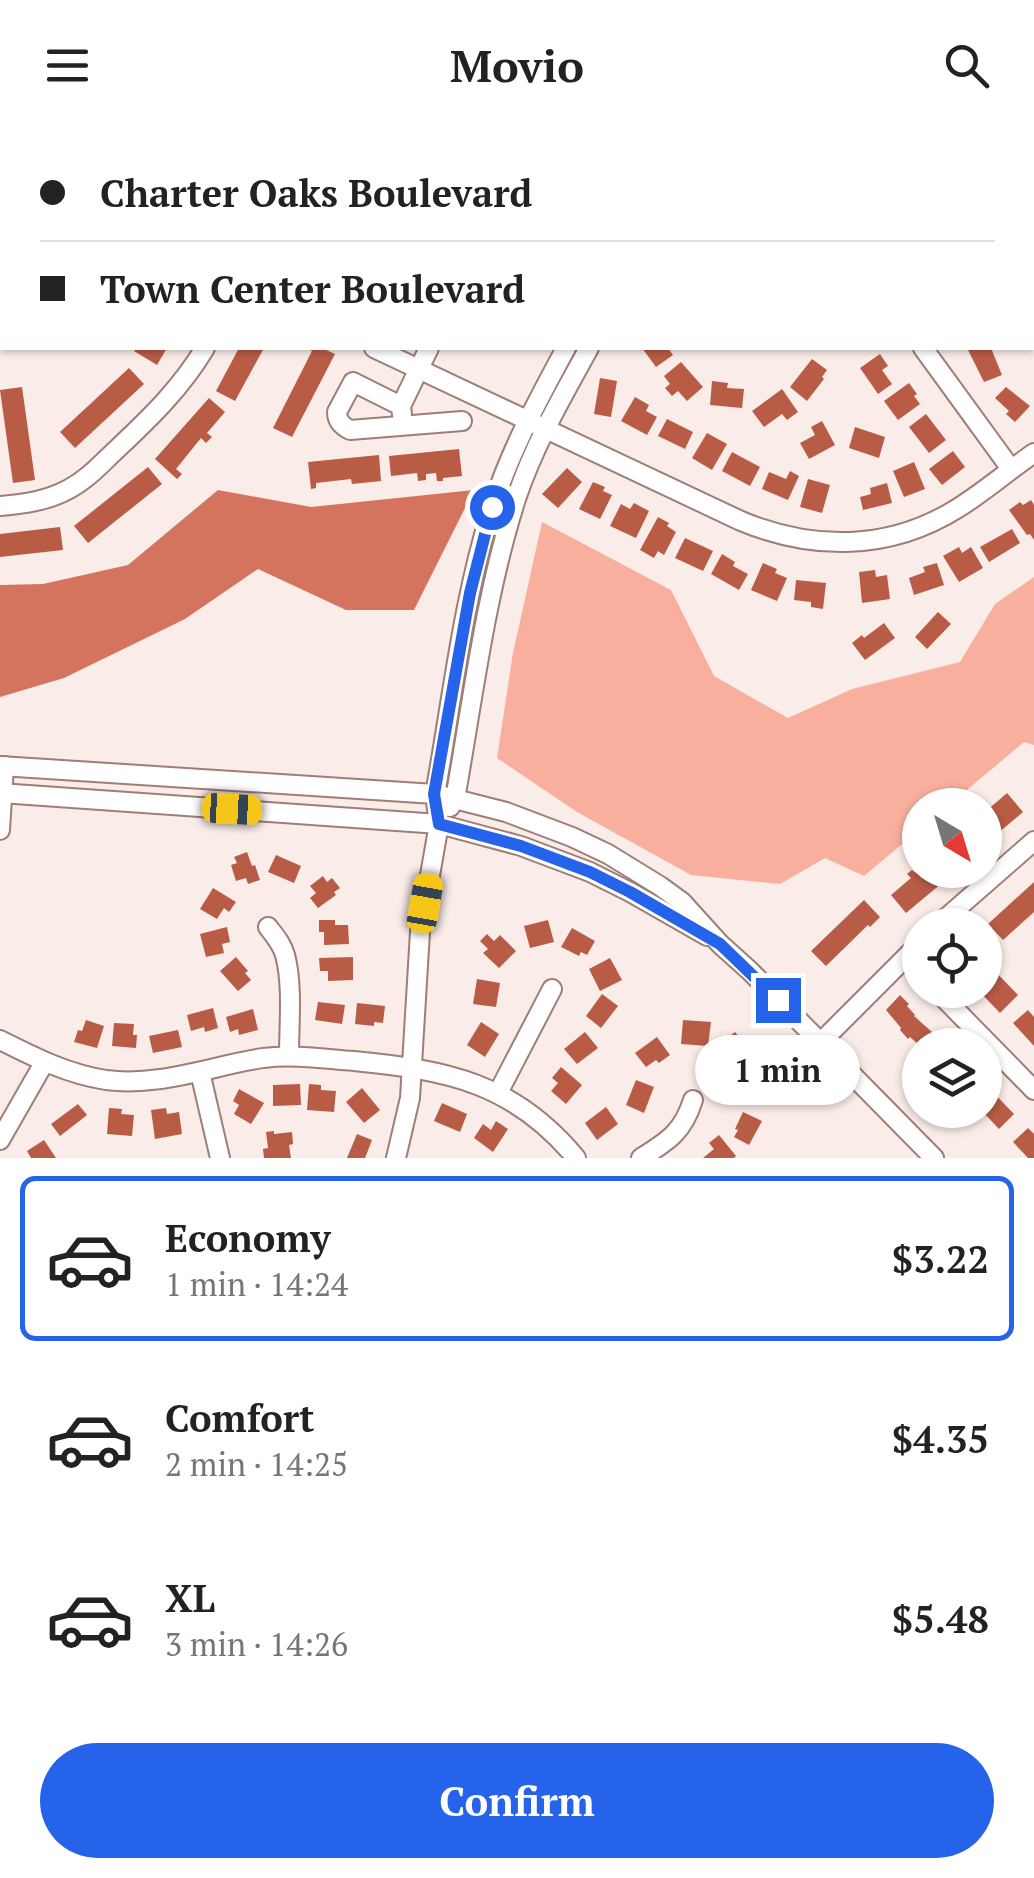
<!DOCTYPE html>
<meta charset="utf-8">
<style>
:root{--surface:#fff;--page:#f2f2f2;--text:#222;--muted:#767676;--line:#e0e0e0;--accent:#2563eb}
body{margin:0;font-family:"PT Serif",serif;background:var(--page);color:var(--text);height:100vh;display:flex;flex-direction:column;font-size:38px;white-space:nowrap}
*{box-sizing:border-box;margin:0}
p{font-size:32px;color:var(--muted)}
.icon{flex:none;width:55px;height:55px;fill:none;stroke:currentColor;stroke-width:2;stroke-linecap:round;stroke-linejoin:round}
.map{position:relative;height:1028px;overflow:hidden}
.side{display:flex;flex-direction:column;background:var(--surface);flex:1}
.side>*{flex:none}
.guide{position:absolute;left:0px;top:0px;width:1035px;height:220px;box-shadow:0 2px 8px #0004;display:grid;align-content:center;height:220px;padding:0 40px;background:var(--surface)}
.needle{width:65px;rotate:142deg}
.controls{position:absolute;left:902px;top:658px;display:grid;gap:20px}
.controls a{display:grid;place-items:center;width:100px;height:100px;border-radius:50%;background:var(--surface);box-shadow:0 2px 8px #0004;font-size:50px}
.end{position:absolute;width:45px;height:45px;margin:-22px;border:12px solid #2563eb;background:#fff;box-shadow:0 0 0 5px #fff}
.from{border-radius:50%}
.bubble{position:absolute;height:70px;border-radius:35px;background:var(--surface);box-shadow:0 2px 8px #0004;font-size:32px;font-weight:700;line-height:70px;text-align:center}
.car{position:absolute;width:30px;height:60px;margin:-30px -15px;border-radius:12px;box-shadow:0 0 8px 2px #0007;background:linear-gradient(#f5c518 24%,#345 0 40%,#f5c518 0 76%,#345 0 86%,#f5c518 0)}
.guide b{display:flex;align-items:center;gap:35px;height:95px;font-size:38px}
.guide b+b{border-top:2px solid var(--line)}
.guide i{width:25px;height:25px;background:var(--text)}
ul{padding:18px 0 0;list-style:none}
li{display:flex;align-items:center;gap:30px;height:165px;margin:0 20px 15px;padding:0 20px;border:5px solid transparent;border-radius:15px}
li div{flex:1}
li b{display:block;font-size:38px}
li em{font-style:normal;font-weight:700}
li.on{border-color:var(--accent)}
li>.icon{width:90px;height:90px;stroke-width:1.5}
.button{display:flex;gap:20px;margin-top:auto;padding:20px 40px}
.button a{flex:1;height:115px;border-radius:60px;background:var(--accent);color:#fff;font-size:40px;font-weight:700;line-height:115px;text-align:center}
header{display:flex;justify-content:space-between;align-items:center;height:130px;padding:0 40px;background:var(--surface);font-size:45px;font-weight:700}
.map>svg:first-child{display:block}
.green{fill:#f8af9d}
.water{fill:#d4745e}
.building{fill:#b95c46}
.lines{fill:none;stroke-linecap:round;stroke-linejoin:round}
.minor-casing{stroke:#9e7e76;stroke-width:22}
.minor{stroke:#fff;stroke-width:18}
.route{stroke:#2563eb;stroke-width:12}
</style>
<header><svg class="icon" aria-label="menu" viewBox="0 0 24 24"><path d="M4 6h16M4 12h16M4 18h16"/></svg>Movio<svg class="icon" aria-label="search" viewBox="0 0 24 24"><circle cx="10" cy="10" r="6"/><path d="M15 15l6 6"/></svg></header>
<div class="map">
<svg width="1034" height="1028" viewBox="0 0 1034 1028">
<rect width="100%" height="100%" fill="#faece8"/>
<polygon class="green" points="542,392 671,460 714,546 788,588 852,559 960,532 995,474 1034,447 1034,615 1024,612 949,675 920,675 920,699 864,746 825,728 780,754 691,745 577,682 497,628 513,523"/>
<polygon class="water" points="218,360 311,377 474,360 414,480 346,480 258,439 185,489 64,548 0,567 0,455 43,454 128,435"/>
<g class="building">
<polygon points="136,218 167,218 157,235 134,221"/>
<polygon points="239,218 264,218 235,271 216,261"/>
<polygon points="305,218 322,218 335,224 292,307 273,298 312,221"/>
<polygon points="642,218 668,218 673,225 656,237"/>
<polygon points="974,218 991,218 1002,245 984,252 968,220"/>
<polygon points="880,224 888,236 882,240 892,254 878,264 860,238"/>
<polygon points="812,229 827,240 822,247 824,249 807,271 790,257"/>
<polygon points="681,232 703,257 687,271 678,261 672,266 665,258 670,254 664,246"/>
<polygon points="129,238 144,254 75,318 60,302"/>
<polygon points="600,248 617,251 611,287 594,284"/>
<polygon points="712,251 728,253 727,258 744,259 742,278 710,275"/>
<polygon points="909,253 917,264 914,266 920,274 898,290 884,271"/>
<polygon points="22,257 35,350 13,353 0,260"/>
<polygon points="1006,257 1030,276 1015,292 1006,284 1009,281 995,268"/>
<polygon points="782,259 798,282 787,290 782,284 764,297 752,281"/>
<polygon points="635,267 649,275 646,281 657,287 647,305 621,291"/>
<polygon points="209,268 225,282 207,303 212,307 206,313 201,308 176,339 182,344 177,349 155,329"/>
<polygon points="926,284 946,310 929,323 909,297"/>
<polygon points="667,289 693,302 685,319 658,306"/>
<polygon points="822,291 835,315 809,329 800,313 815,305 811,297"/>
<polygon points="855,297 885,307 879,328 849,318"/>
<polygon points="707,303 727,314 712,340 692,328"/>
<polygon points="459,319 462,346 443,348 443,351 437,351 436,343 426,344 426,350 418,351 417,343 391,346 389,326"/>
<polygon points="953,321 965,337 942,355 929,339"/>
<polygon points="732,322 760,337 750,356 722,341"/>
<polygon points="379,325 381,351 352,354 351,349 316,353 316,358 311,359 308,332"/>
<polygon points="914,332 925,359 904,367 893,341"/>
<polygon points="148,337 162,354 88,413 74,396"/>
<polygon points="567,338 582,352 558,378 542,364"/>
<polygon points="790,341 799,346 788,370 762,359 769,342 786,349"/>
<polygon points="808,349 830,355 822,383 800,377"/>
<polygon points="593,352 605,357 603,361 612,365 600,389 579,379"/>
<polygon points="887,353 892,373 863,380 860,367 871,364 870,358"/>
<polygon points="1031,370 1034,375 1034,410 1030,404 1027,405 1009,380 1020,372 1023,375"/>
<polygon points="634,373 649,381 636,408 610,396 621,374 630,379"/>
<polygon points="658,387 669,393 667,396 676,402 664,425 658,421 654,428 640,420"/>
<polygon points="60,397 63,420 0,427 0,404"/>
<polygon points="1012,399 1020,413 989,432 980,417"/>
<polygon points="685,408 713,421 703,441 675,428"/>
<polygon points="959,417 962,423 971,417 983,438 959,452 943,426"/>
<polygon points="722,424 735,432 733,436 748,444 739,460 711,444"/>
<polygon points="763,433 777,439 775,443 787,448 777,471 751,460"/>
<polygon points="937,433 944,455 914,465 909,448 925,442 923,437"/>
<polygon points="875,440 876,447 887,445 890,469 862,473 859,442"/>
<polygon points="796,450 826,453 823,479 811,477 811,472 794,470"/>
<polygon points="938,482 951,494 927,519 915,507"/>
<polygon points="884,493 895,508 865,530 852,513 862,505 864,508"/>
<polygon points="1007,663 1023,682 985,714 985,682"/>
<polygon points="247,722 252,736 255,735 260,750 248,754 246,748 236,751 231,735 237,733 234,727"/>
<polygon points="276,725 301,736 294,753 268,742"/>
<polygon points="912,740 916,743 919,740 951,740 954,743 906,783 891,765 911,748 907,744"/>
<polygon points="323,746 327,752 332,748 340,758 334,762 336,765 318,778 310,768 316,763 310,756"/>
<polygon points="1034,752 1034,782 1003,810 988,794"/>
<polygon points="213,758 236,772 229,782 224,778 217,789 200,779"/>
<polygon points="864,770 880,787 870,797 868,795 826,836 811,821"/>
<polygon points="319,790 335,790 335,795 348,795 349,814 324,815 324,802 319,802"/>
<polygon points="548,790 554,812 530,818 524,796"/>
<polygon points="227,797 230,812 222,814 224,823 206,827 200,804"/>
<polygon points="572,798 595,811 587,825 581,822 579,826 561,817"/>
<polygon points="487,804 494,811 500,805 516,821 499,838 483,823 488,819 480,811"/>
<polygon points="236,827 248,841 245,843 251,850 238,861 220,841"/>
<polygon points="353,827 353,850 328,851 328,841 320,841 319,828"/>
<polygon points="610,828 622,850 600,861 589,839"/>
<polygon points="985,831 1018,865 1000,883 978,860 985,860"/>
<polygon points="477,849 500,853 496,877 473,874"/>
<polygon points="602,864 618,876 601,898 586,886"/>
<polygon points="900,865 909,874 907,876 915,885 914,886 932,902 931,903 939,912 941,910 945,915 920,915 920,930 912,922 919,915 910,907 908,909 900,900 901,898 886,880"/>
<polygon points="318,872 345,875 342,894 315,890"/>
<polygon points="357,873 385,876 383,893 374,892 374,896 355,894"/>
<polygon points="213,878 218,898 205,902 204,897 191,901 187,885"/>
<polygon points="253,879 258,900 239,905 238,899 230,902 226,887"/>
<polygon points="1028,880 1034,887 1034,916 1013,893"/>
<polygon points="86,890 104,896 97,918 74,912 78,900 82,901"/>
<polygon points="683,890 711,892 708,916 681,914"/>
<polygon points="481,892 499,904 485,927 467,915"/>
<polygon points="114,893 134,894 133,905 137,905 136,918 112,916"/>
<polygon points="178,900 182,917 153,923 149,906"/>
<polygon points="585,902 598,918 577,934 564,919"/>
<polygon points="735,902 752,922 735,936 721,913"/>
<polygon points="657,907 670,925 659,933 656,930 646,937 635,923"/>
<polygon points="561,937 582,955 566,974 551,961 558,953 552,948"/>
<polygon points="764,940 773,966 753,973 744,948"/>
<polygon points="636,950 654,957 644,983 626,975"/>
<polygon points="300,954 301,975 273,976 273,955"/>
<polygon points="309,954 321,955 321,960 336,961 334,982 307,980"/>
<polygon points="985,954 1014,984 999,999 981,980 985,980"/>
<polygon points="362,958 380,980 364,993 346,972"/>
<polygon points="239,959 264,973 251,994 234,984 239,975 233,971"/>
<polygon points="442,973 467,984 460,1002 434,991"/>
<polygon points="78,974 87,985 60,1006 51,994"/>
<polygon points="606,977 618,994 597,1010 585,993"/>
<polygon points="109,978 122,979 121,984 134,985 132,1006 107,1004"/>
<polygon points="166,978 167,984 179,982 182,1004 155,1009 151,980"/>
<polygon points="743,982 762,991 749,1015 734,1007 738,1000 735,999"/>
<polygon points="496,991 508,999 493,1022 474,1008 483,994 491,1000"/>
<polygon points="1028,998 1034,1004 1034,1028 1028,1028 1013,1012"/>
<polygon points="274,1001 274,1004 292,1002 293,1014 289,1015 291,1028 264,1028 263,1019 268,1018 266,1002"/>
<polygon points="357,1004 372,1010 365,1028 347,1028"/>
<polygon points="719,1005 736,1026 734,1028 703,1028 714,1019 709,1013"/>
<polygon points="44,1010 56,1028 31,1028 27,1021"/>
</g>
<g class="lines">
<g class="minor-casing">
<g id="minor">
<polyline points="98,0 100,2"/>
<polyline points="310,0 314,2"/>
<polyline points="483,2 485,0"/>
<polyline points="689,2 690,0"/>
<polyline points="713,2 715,0"/>
<polyline points="894,2 894,0"/>
<polyline points="0,92 2,89"/>
<polyline points="0,143 2,140"/>
<polyline points="1032,143 1034,142"/>
<path d="M 374,218 L 741,391 C 813,421 890,421 958,378 C 984,362 1008,341 1034,323"/>
<polyline points="923,218 1011,339"/>
<path d="M 401,276 L 353,252 L 337,282 C 337,291 342,296 350,300 L 462,291"/>
<polyline points="402,285 401,276 429,218"/>
<path d="M 0,376 C 24,374 47,371 69,359 C 88,349 102,333 117,319 C 151,287 181,258 205,218"/>
<polyline points="0,636 435,664 506,682 572,707 608,724 660,756 682,772 720,814 750,841 934,1028"/>
<polyline points="0,663 439,694 521,716 590,742 630,762 707,806"/>
<path d="M 450,677 L 455,669 C 473,569 485,466 516,369 C 534,315 562,267 589,218"/>
<polyline points="0,700 4,636"/>
<polyline points="938,795 1034,711"/>
<path d="M 268,797 C 275,806 282,814 285,825 C 293,854 289,895 289,925"/>
<polyline points="905,829 920,844"/>
<polyline points="936,860 1034,960"/>
<path d="M 0,910 C 34,927 67,944 106,950 C 160,957 211,936 263,928 C 294,924 324,929 354,931 C 447,940 514,953 576,1028"/>
<polyline points="820,913 920,813"/>
<polyline points="200,942 220,1028"/>
<polyline points="498,963 552,859"/>
<polyline points="0,1010 44,933"/>
<path d="M 396,1028 L 410,968 L 420,802 L 439,694 L 435,664 C 452,571 463,468 492,378 C 510,321 538,270 566,218"/>
<path d="M 641,1028 C 668,1011 683,1002 693,970"/>
</g>
</g>
<use href="#minor" class="minor"/>
</g>
<g class="lines">
<polyline class="route" points="492,377 470,463 434,664 439,694 521,716 590,742 630,762 720,814 778,870"/>
</g>
</svg>
<div class="controls">
<a><svg class="needle" viewBox="-14 -14 28 28"><path d="M0-13l5 13h-10z" fill="#e53935"/><path d="M0 13l5-13h-10z" fill="#767676"/></svg></a>
<a><svg class="icon" aria-label="locate" viewBox="0 0 24 24"><circle cx="12" cy="12" r="6"/><path d="M12 2v4M12 18v4M2 12h4M18 12h4"/></svg></a>
<a><svg class="icon" aria-label="layers" viewBox="0 0 24 24"><path d="M12 4l9 5-9 5-9-5zM3 14l9 5 9-5"/></svg></a>
</div>
<i class="end from" style="left:492px;top:377px"></i>
<i class="end" style="left:778px;top:870px"></i>
<div class="bubble" style="left:695px;top:905px;width:165px">1 min</div>
<i class="car" style="left:232px;top:679px;rotate:93deg"></i>
<i class="car" style="left:425px;top:773px;rotate:10deg"></i>
<div class="guide">
<b><i class="from"></i>Charter Oaks Boulevard</b>
<b><i></i>Town Center Boulevard</b>
</div>
</div>
<section class="side">
<ul>
<li class="on"><svg class="icon" aria-label="car" viewBox="0 0 24 24"><path d="M5 17H2v-5l4-1 3-4h7l3 4 3 1v5h-3M9 17h6M6 11h13"/><circle cx="7" cy="17" r="2"/><circle cx="17" cy="17" r="2"/></svg><div><b>Economy</b><p>1 min · 14:24</p></div><em>$3.22</em></li>
<li><svg class="icon" aria-label="car" viewBox="0 0 24 24"><path d="M5 17H2v-5l4-1 3-4h7l3 4 3 1v5h-3M9 17h6M6 11h13"/><circle cx="7" cy="17" r="2"/><circle cx="17" cy="17" r="2"/></svg><div><b>Comfort</b><p>2 min · 14:25</p></div><em>$4.35</em></li>
<li><svg class="icon" aria-label="car" viewBox="0 0 24 24"><path d="M5 17H2v-5l4-1 3-4h7l3 4 3 1v5h-3M9 17h6M6 11h13"/><circle cx="7" cy="17" r="2"/><circle cx="17" cy="17" r="2"/></svg><div><b>XL</b><p>3 min · 14:26</p></div><em>$5.48</em></li>
</ul>
<div class="button"><a>Confirm</a></div>
</section>
